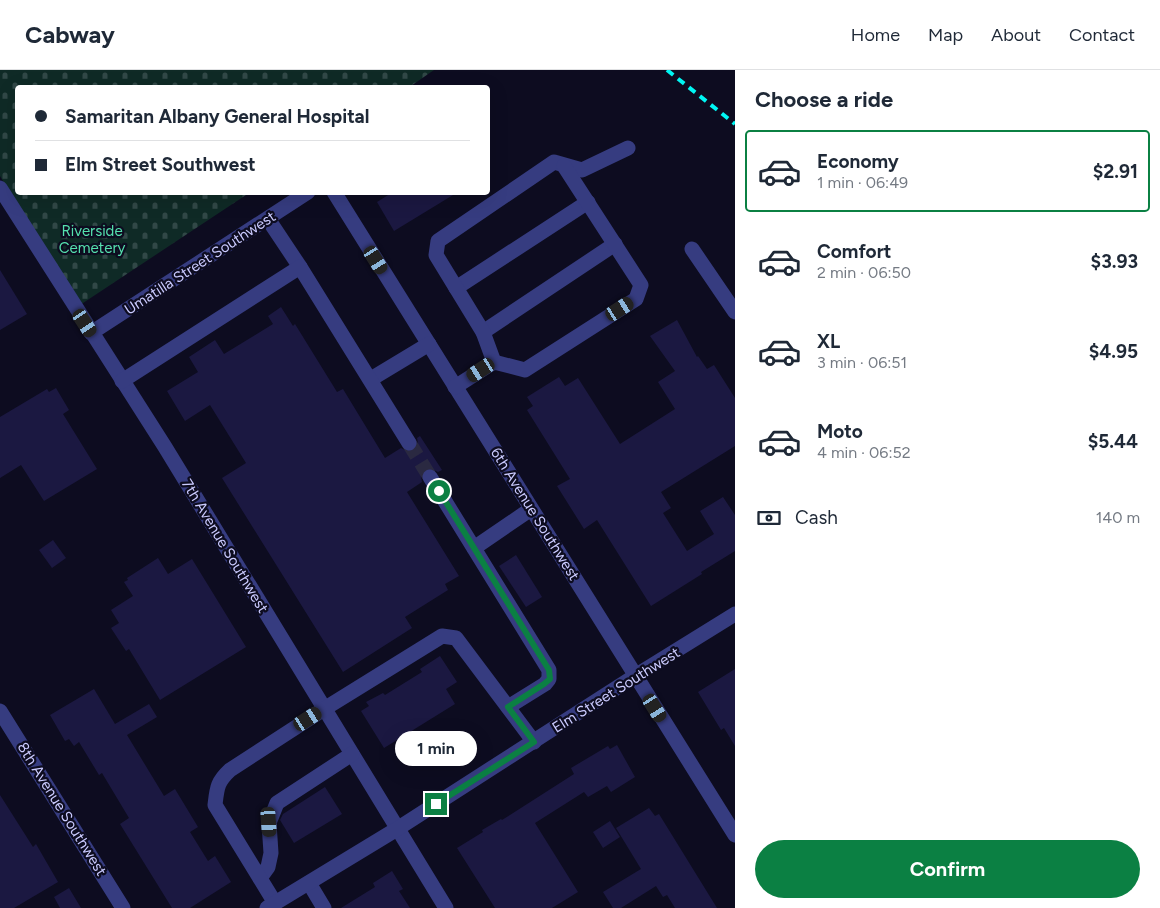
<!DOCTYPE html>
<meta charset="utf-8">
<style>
:root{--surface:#fff;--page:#f6f6f7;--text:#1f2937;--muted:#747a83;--line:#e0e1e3;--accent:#0b8043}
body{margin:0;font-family:Figtree,sans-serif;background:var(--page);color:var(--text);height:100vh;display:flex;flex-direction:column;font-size:19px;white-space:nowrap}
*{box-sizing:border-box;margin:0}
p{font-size:16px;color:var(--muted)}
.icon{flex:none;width:28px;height:28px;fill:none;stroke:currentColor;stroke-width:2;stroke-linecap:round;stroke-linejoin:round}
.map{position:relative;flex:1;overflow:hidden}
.details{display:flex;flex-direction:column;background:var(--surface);width:425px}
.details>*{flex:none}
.banner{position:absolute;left:15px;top:15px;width:475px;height:110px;border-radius:5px;box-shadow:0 5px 20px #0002;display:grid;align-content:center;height:110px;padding:0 20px;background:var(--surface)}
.end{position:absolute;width:22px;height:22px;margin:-11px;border:6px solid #0b8043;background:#fff;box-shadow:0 0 0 2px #fff}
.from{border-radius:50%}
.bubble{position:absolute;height:35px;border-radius:18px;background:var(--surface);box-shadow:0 5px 20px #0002;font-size:16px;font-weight:700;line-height:35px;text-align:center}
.car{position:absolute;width:15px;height:30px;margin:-15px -8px;border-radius:6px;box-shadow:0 0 4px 1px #0007;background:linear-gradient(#222 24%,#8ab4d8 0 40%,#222 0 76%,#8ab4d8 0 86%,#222 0)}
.banner b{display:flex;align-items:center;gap:18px;height:48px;font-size:19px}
.banner b+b{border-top:1px solid var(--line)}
.banner i{width:12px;height:12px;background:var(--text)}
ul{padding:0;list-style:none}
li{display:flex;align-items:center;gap:15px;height:82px;margin:0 10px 8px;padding:0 10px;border:2px solid transparent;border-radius:5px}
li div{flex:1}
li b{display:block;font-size:19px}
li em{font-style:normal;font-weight:700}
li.current{border-color:var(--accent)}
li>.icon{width:45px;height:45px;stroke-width:1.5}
h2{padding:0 20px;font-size:22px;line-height:60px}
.pay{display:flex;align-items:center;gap:12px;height:55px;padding:0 20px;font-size:19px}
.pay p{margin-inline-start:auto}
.action{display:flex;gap:10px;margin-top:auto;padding:10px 20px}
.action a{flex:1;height:58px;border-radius:30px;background:var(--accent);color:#fff;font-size:20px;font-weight:700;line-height:58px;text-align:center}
header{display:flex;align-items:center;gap:30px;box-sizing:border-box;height:70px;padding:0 25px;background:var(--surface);border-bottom:1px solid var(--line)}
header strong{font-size:24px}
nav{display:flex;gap:28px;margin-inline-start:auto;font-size:18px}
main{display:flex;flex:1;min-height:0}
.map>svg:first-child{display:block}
.cemetery{fill:url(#cemetery-stones)}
.building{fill:#1b1841}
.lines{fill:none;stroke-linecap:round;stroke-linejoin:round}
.minor-tunnel{stroke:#2a2941;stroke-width:15;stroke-dasharray:15 8;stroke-linecap:butt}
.minor{stroke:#363c80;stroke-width:15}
.rail{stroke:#00f6f3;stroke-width:4;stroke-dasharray:8 6;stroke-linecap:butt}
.route{stroke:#0b8043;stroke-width:6}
.labels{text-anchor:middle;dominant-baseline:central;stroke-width:4.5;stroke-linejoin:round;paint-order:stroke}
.park-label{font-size:15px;fill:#55e1ae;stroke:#0d0c20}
.street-label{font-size:15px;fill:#cbcbff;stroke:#0d0c20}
</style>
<header>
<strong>Cabway</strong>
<nav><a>Home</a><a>Map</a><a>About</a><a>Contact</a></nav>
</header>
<main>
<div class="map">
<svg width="735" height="838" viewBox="0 0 735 838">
<defs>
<pattern id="cemetery-stones" width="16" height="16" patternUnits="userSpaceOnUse" patternTransform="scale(1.25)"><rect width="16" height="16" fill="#0f2a26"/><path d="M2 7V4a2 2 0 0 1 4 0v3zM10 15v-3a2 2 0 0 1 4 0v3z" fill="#314847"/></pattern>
</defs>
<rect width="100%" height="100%" fill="#0d0c20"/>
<polygon class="cemetery" points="0,0 434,0 408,18 18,18 18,122 249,123 77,237 0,106"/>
<g class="building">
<polygon points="393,122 458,122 394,161 377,132"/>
<polygon points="0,200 27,244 0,260"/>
<polygon points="281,237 293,256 295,254 337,322 343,319 385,388 401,378 409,382 414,381 418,373 417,368 420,366 442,400 438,402 430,398 425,399 421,407 422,412 407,422 459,506 445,514 448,520 405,547 412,558 343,602 222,408 246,393 210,335 185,351 167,321 198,302 189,287 215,270 224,284 273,254 268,246"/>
<polygon points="677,250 697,287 698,286 707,299 714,295 735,328 735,376 661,422 671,438 663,443 687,481 714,464 700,441 723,427 735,445 735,481 701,502 702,504 651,536 597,450 584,459 557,416 570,409 527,340 533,336 527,327 559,307 565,316 578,308 620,374 675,339 658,312 675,301 650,266"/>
<polygon points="56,318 69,340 63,344 97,399 44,431 21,395 0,408 0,347 47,319 49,322"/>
<polygon points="53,470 66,488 52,498 39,480"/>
<polygon points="516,485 542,527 526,537 499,496"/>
<polygon points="158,488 168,504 192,489 246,577 160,630 129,579 126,581 111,558 119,553 111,540 133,526 124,512 128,510 127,508"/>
<polygon points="440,586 457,612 446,619 455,634 384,678 361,641 369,636 366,632 383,623 385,625 422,602 420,599"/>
<polygon points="735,599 735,676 724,658 721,660 698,622"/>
<polygon points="94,619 115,654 149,634 157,647 127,665 164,726 175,719 198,757 190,762 208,791 215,786 231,812 190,838 172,838 120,754 129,748 102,703 99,705 79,672 74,676 69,669 65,671 50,645"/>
<polygon points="617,675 635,707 611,722 607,716 588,727 584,722 535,753 578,822 552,838 495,838 457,778 483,762 482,760 501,749 502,750 574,704 571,698 608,676 610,679"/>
<polygon points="325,717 342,744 294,773 280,750 283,744"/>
<polygon points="0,725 33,777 36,774 58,812 14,838 0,838"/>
<polygon points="649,738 655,746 659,744 717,838 675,838 667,825 663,827 656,816 621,838 613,838 603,822 641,799 616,758"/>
<polygon points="610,751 620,767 603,778 593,762"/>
<polygon points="392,801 403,819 399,821 410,838 341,838 375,817 373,813"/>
<polygon points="69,818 81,838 60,838 54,827"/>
</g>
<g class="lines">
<polyline class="minor-tunnel" points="409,373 430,407"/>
<g class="minor">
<polyline points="0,118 165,377 446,838"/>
<polyline points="334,122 735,765"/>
<polyline points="268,149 300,197"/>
<polyline points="692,179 735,242"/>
<polyline points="456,218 588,132"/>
<polyline points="483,262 615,174"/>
<polyline points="91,263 308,122"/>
<polyline points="494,292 483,262 436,185 438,171 554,92 582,100 628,78"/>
<polyline points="371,309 429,274"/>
<polyline points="122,311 300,197 409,373"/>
<polyline points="455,317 494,292 525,300 636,229 641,215 564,96"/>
<polyline points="430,407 549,600 549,609 545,614 508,637"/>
<polyline points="474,478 531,439"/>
<polyline points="0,641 123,838"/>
<polyline points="260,808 268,797 271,783 269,753 277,733 352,684"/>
<polyline points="309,813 324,838"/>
<path d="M 275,833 L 215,735 C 217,718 217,712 230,700 L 324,639 L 442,566 L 456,568 L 534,672"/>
<polyline points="267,838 397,759 635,606 735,544"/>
</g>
<polyline class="rail" points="667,0 735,54"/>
</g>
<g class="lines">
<polyline class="route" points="436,734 534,672 508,637 544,614 550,609 549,600 439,421"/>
</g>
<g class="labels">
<g class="park-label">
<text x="92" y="161">Riverside<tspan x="92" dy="17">Cemetery</tspan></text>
</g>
<g class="street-label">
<text transform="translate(200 193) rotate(-33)">Umatilla Street Southwest</text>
<text transform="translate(535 444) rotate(58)">6th Avenue Southwest</text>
<text transform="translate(225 476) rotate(59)">7th Avenue Southwest</text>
<text transform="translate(616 620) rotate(-32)">Elm Street Southwest</text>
<text transform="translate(62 739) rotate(58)">8th Avenue Southwest</text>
</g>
</g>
</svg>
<i class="end from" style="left:439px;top:421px"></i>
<i class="end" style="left:436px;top:734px"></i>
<div class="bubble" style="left:395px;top:661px;width:82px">1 min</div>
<i class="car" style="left:376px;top:190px;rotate:148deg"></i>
<i class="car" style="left:620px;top:239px;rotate:57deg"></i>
<i class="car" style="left:85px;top:253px;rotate:147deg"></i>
<i class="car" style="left:481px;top:300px;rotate:237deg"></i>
<i class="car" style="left:655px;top:638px;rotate:148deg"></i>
<i class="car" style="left:308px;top:649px;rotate:57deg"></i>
<i class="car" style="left:269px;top:752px;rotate:176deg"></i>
<div class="banner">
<b><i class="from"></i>Samaritan Albany General Hospital</b>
<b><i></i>Elm Street Southwest</b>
</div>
</div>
<section class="details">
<h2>Choose a ride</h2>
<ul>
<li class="current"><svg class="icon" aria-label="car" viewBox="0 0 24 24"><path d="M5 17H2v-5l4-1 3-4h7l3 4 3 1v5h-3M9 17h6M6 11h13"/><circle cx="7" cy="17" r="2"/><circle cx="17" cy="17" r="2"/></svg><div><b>Economy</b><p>1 min · 06:49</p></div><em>$2.91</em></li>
<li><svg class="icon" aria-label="car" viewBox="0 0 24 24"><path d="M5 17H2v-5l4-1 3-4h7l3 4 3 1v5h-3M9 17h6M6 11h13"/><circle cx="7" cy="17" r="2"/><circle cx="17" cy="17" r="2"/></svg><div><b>Comfort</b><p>2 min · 06:50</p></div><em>$3.93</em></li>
<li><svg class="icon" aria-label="car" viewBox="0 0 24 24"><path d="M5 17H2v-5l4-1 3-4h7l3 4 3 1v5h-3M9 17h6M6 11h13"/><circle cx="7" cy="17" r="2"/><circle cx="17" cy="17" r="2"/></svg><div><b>XL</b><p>3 min · 06:51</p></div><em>$4.95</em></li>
<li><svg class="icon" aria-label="car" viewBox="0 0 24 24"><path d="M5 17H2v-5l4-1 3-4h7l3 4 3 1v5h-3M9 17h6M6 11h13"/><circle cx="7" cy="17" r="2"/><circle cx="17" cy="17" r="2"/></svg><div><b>Moto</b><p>4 min · 06:52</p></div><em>$5.44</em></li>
</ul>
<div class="pay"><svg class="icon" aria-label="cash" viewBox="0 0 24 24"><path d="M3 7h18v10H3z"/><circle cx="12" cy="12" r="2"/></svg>Cash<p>140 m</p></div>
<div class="action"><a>Confirm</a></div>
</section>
</main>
